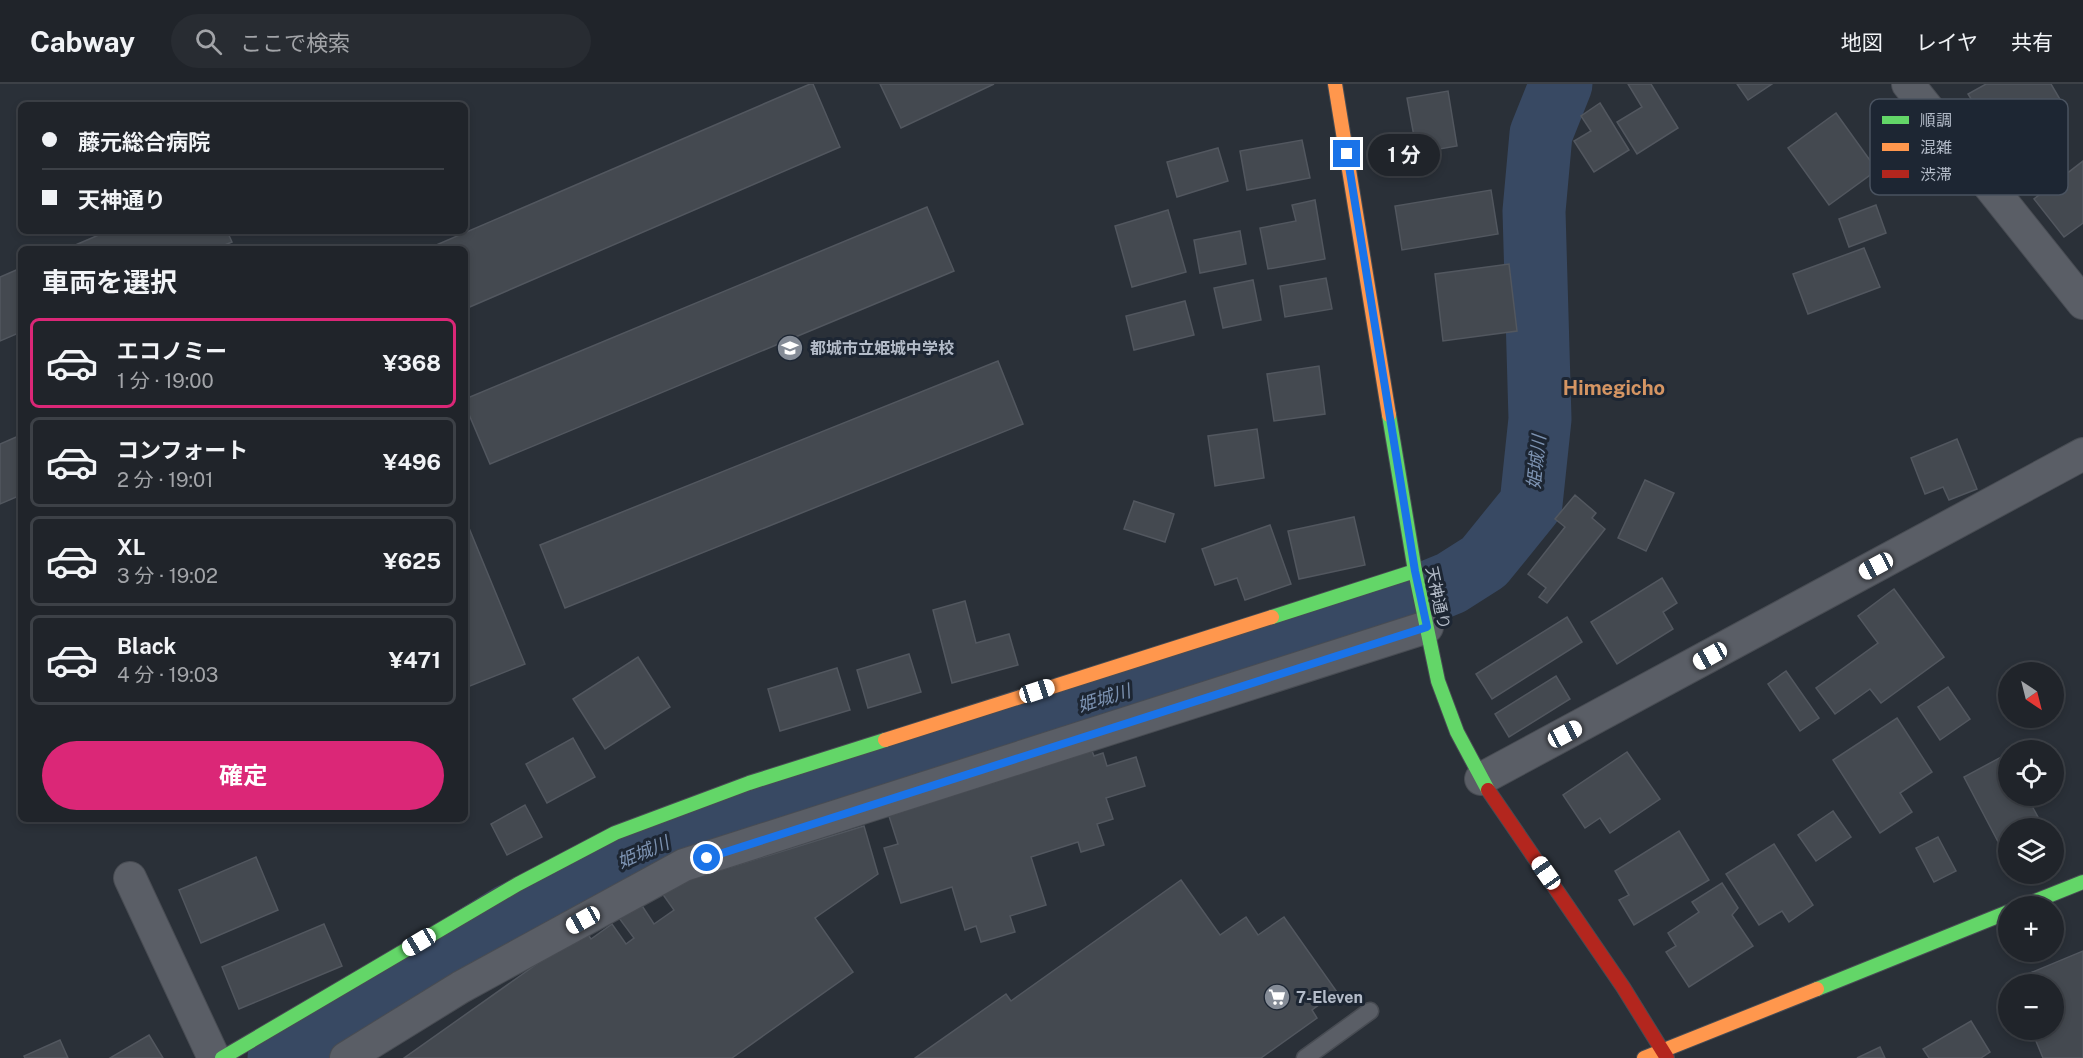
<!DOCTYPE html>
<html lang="ja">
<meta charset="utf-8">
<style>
:root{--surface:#20242a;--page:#282c32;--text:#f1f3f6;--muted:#a2a4a8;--line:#3d4147;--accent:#db2777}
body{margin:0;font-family:"Public Sans","Noto Sans JP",sans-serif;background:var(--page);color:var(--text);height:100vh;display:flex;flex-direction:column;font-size:22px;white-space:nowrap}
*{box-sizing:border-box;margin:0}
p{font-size:20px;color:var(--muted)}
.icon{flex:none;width:33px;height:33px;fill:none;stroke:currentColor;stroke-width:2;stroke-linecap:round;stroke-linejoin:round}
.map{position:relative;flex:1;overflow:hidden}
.side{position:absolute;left:18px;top:162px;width:450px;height:576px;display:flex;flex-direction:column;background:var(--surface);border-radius:9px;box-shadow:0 3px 9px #0003,0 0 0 2px var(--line)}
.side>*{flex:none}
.banner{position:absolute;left:18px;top:18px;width:450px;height:132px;border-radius:9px;box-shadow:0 3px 9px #0003,0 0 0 2px var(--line);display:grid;align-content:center;height:132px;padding:0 24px;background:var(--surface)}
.needle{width:39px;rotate:145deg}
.buttons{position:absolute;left:1998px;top:578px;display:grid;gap:12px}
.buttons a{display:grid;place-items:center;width:66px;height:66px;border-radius:50%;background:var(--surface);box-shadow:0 3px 9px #0003,0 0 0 2px var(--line);font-size:30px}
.end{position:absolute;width:27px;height:27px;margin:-14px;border:8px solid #1a73e8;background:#fff;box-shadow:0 0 0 3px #fff}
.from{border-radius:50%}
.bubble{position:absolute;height:42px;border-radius:21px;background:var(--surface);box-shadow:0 3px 9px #0003,0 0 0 2px var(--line);font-size:20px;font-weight:700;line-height:42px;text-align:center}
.car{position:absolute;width:18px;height:36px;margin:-18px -9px;border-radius:8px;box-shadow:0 0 4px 2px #0007;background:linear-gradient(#fff 24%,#345 0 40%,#fff 0 76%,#345 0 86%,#fff 0)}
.banner b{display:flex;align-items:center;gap:21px;height:57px;font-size:22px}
.banner b+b{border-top:2px solid var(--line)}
.banner i{width:15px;height:15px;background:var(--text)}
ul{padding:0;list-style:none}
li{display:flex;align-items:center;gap:18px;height:90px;margin:0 12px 9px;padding:0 12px;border:3px solid var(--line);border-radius:9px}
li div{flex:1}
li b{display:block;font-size:22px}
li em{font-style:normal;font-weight:700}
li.active{border-color:var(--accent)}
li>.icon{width:54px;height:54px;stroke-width:1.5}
h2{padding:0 24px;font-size:27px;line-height:72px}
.action{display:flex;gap:12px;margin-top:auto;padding:12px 24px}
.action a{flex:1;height:69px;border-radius:36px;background:var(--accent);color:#fff;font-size:24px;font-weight:700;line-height:69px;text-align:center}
header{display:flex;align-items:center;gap:36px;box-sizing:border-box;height:84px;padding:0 30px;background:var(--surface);border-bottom:2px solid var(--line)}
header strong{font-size:28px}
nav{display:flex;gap:33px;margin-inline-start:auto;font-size:21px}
.search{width:420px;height:54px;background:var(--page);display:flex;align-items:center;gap:15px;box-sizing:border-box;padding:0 21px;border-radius:33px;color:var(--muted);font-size:22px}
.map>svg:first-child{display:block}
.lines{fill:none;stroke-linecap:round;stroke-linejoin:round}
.river{stroke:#384963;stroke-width:63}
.building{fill:#444950;stroke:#52575f;stroke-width:1.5}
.lane-casing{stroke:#484c53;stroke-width:19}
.street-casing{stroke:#484c53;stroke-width:34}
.fast-casing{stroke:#484c53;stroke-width:16}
.slow-casing{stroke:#484c53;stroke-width:16}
.jam-casing{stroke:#484c53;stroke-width:16}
.lane{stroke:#5a5e66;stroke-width:16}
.street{stroke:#5a5e66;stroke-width:32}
.fast{stroke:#63d668;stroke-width:14}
.slow{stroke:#ff974d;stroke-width:14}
.jam{stroke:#b3261e;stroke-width:14}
.route{stroke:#1a73e8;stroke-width:8}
.labels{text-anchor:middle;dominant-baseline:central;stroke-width:6;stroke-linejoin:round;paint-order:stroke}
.poi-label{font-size:16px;font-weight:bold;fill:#b4bcc9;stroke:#1d2633;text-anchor:start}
.street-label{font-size:16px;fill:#b4bcc9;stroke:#1d2633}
.water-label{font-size:18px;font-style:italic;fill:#7c92b1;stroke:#1d2633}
.quarter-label{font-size:20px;font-weight:bold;fill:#d59563;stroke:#1d2633}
.key{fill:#1d2633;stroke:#4a5360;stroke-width:1.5}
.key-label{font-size:16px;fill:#b4bcc9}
</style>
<header>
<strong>Cabway</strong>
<div class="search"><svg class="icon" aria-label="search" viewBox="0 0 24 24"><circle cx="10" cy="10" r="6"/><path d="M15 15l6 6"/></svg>ここで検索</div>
<nav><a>地図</a><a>レイヤ</a><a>共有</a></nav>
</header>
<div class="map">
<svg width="2083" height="974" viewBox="0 0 2083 974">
<rect width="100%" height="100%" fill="#2a3038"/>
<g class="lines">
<polyline class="river" points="279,974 510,831 652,762 947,662 1358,537 1451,499 1484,478 1531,420 1540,335 1534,127 1541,50 1561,0"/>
</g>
<g class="building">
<polygon points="810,0 813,0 840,63 465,225 465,165 427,165"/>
<polygon points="880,0 994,0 901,44"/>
<polygon points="1628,0 1651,0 1678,44 1637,70 1617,38 1642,23"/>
<polygon points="1737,0 1772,0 1748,16"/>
<polygon points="1986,0 2051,0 2061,17 1997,57 1968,10"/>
<polygon points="1448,7 1457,62 1417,69 1407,14"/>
<polygon points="1600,19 1629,66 1594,88 1574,57 1591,47 1581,32"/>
<polygon points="1836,29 1877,86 1829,121 1788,64"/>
<polygon points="1302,56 1310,94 1247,106 1240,67"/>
<polygon points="1218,64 1228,97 1177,113 1167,78"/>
<polygon points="2083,77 2083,139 2064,153 2034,115"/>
<polygon points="1491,106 1498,150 1402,166 1395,122"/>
<polygon points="1315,116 1325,175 1268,185 1260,144 1296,137 1292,121"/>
<polygon points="1876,121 1886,149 1849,163 1839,135"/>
<polygon points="927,123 954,187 490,380 465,321 465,315"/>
<polygon points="1168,126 1186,188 1132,203 1115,142"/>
<polygon points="108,147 227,147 232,158 215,165 66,165"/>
<polygon points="1240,147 1246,180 1200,189 1194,156"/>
<polygon points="1864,164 1880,203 1808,230 1793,190"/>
<polygon points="1509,180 1517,247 1443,257 1435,190"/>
<polygon points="21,184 21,248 0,257 0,193"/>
<polygon points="1326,194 1332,225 1285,233 1280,202"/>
<polygon points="1253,196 1261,236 1223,244 1214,204"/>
<polygon points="1185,217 1194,251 1134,266 1126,232"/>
<polygon points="998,277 1023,340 565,524 540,461"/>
<polygon points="1319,282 1325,330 1274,337 1267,290"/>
<polygon points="1257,345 1264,394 1215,402 1208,352"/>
<polygon points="21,351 21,411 0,420 0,360"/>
<polygon points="1957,355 1977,405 1949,416 1943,403 1925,410 1911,374"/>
<polygon points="1645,396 1674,409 1646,467 1618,454"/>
<polygon points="1575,411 1596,429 1592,434 1605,445 1547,519 1539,513 1546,504 1528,490 1565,443 1555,435"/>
<polygon points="1134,417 1174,430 1165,458 1124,445"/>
<polygon points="1354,433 1365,481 1299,495 1288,447"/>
<polygon points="1270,441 1291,500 1245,516 1237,494 1215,501 1202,465"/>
<polygon points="469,444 525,580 465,604 465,446"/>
<polygon points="1662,494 1677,519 1663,528 1673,545 1617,580 1591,538"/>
<polygon points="1894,505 1944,573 1881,619 1870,605 1835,630 1816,604 1878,559 1858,532"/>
<polygon points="965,517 976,559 1009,550 1018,581 952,599 933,526"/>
<polygon points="1567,533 1582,558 1492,615 1476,590"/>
<polygon points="909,570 921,608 868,624 857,586"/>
<polygon points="638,573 670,623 605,665 573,615"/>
<polygon points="837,584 850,626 780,647 768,605"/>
<polygon points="1786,587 1819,634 1800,647 1768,600"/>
<polygon points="1556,592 1570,615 1509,653 1495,630"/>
<polygon points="1948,603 1970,635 1940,656 1918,623"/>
<polygon points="1897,634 1932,688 1900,709 1912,728 1880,749 1833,676"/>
<polygon points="573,654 595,693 547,719 526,680"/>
<polygon points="1092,667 1094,672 1103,669 1107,682 1136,673 1145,702 1106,714 1113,735 1097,740 1104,761 1081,768 1078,758 1031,773 1046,821 1010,832 1015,848 981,858 976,842 965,846 952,803 901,819 884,764 898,760 888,729"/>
<polygon points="1627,668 1660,715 1610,749 1600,734 1585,744 1563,711"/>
<polygon points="2005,671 2008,677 2008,711 2026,711 2044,744 2008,744 2008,769 2005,771 1964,693"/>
<polygon points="525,721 542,753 507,771 491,740"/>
<polygon points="1833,727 1851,753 1816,777 1798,751"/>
<polygon points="864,742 878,790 815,834 853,888 732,974 404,974 585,846 591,855 612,840 626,860 634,854 616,830 637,814 654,840 674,826 659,805"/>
<polygon points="1679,747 1709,796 1634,841 1619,816 1629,811 1615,787"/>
<polygon points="1938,753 1956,787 1934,798 1916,764"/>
<polygon points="1774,760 1813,821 1789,838 1782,827 1759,841 1726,790"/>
<polygon points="256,773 278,826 201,859 179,806"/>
<polygon points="1181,796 1220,851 1246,833 1258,851 1284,833 1337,908 1312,926 1317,934 1261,974 915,974 1006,910 1011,917"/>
<polygon points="1722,799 1738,824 1732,831 1753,862 1689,903 1666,868 1676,862 1668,849 1699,828 1692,818"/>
<polygon points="324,840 342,882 239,925 222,883"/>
<polygon points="2083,867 2083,974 2043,974 2031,945 2054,945 2054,900 2012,900 2011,897"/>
<polygon points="1971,937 1990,968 1981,974 1929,974 1923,965"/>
<polygon points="149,951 163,974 110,974"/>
<polygon points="60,956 68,974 25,974 24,972"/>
<polygon points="1880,963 1885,974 1857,974"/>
</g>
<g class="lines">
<g class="lane-casing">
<polyline id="lane" points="1305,974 1370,927"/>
</g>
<g class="street-casing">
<g id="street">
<polyline points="1908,0 2083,219"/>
<polyline points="1481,695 2083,370"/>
<polyline points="130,794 214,974"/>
<polyline points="346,974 461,903 684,781 1427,543"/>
</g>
</g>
<g class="fast-casing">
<g id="fast">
<polyline points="1389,331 1415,487 1438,597 1457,648 1488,706"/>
<polyline points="1272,533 1415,487"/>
<polyline points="2023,822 2083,798"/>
<polyline points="1817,905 2008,828"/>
<polyline points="222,974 518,800 615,749 749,699 885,656"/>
</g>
</g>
<g class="slow-casing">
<g id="slow">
<polyline points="1335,0 1389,331"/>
<polyline points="885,656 1272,533"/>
<polyline points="1644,974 1817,905"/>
</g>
</g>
<g class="jam-casing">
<polyline id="jam" points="1488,706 1623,903 1667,974"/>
</g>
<use href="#lane" class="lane"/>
<use href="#street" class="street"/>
<use href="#fast" class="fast"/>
<use href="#slow" class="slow"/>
<use href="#jam" class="jam"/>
</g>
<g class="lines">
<polyline class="route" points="707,774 1427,543 1415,487 1347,70"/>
</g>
<defs>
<g id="school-disc" transform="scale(1.35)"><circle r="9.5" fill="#848b96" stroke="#1d2633"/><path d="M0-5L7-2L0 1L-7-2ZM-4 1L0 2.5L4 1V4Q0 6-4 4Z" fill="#fff"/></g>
<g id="supermarket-disc" transform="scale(1.35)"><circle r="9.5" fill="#848b96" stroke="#1d2633"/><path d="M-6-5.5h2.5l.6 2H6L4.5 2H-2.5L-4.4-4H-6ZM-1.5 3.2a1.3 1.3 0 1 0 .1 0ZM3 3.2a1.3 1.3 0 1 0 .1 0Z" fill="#fff"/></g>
</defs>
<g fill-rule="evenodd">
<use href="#school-disc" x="790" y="264"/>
<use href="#supermarket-disc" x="1277" y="913"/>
</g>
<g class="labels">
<g class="poi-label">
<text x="810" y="264">都城市立姫城中学校</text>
<text x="1296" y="913">7-Eleven</text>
</g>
<g class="street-label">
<text transform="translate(1438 514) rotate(78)">天神通り</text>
</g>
<g class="water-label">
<text transform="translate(1536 378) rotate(-84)">姫城川</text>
<text transform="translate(1104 614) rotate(-17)">姫城川</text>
<text transform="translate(643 768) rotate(-23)">姫城川</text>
</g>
<g class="quarter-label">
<text x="1614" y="304">Himegicho</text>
</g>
</g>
<rect x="1870" y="15" width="198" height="96" rx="9" class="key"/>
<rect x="1882" y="32" width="27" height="8" fill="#63d668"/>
<rect x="1882" y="59" width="27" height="8" fill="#ff974d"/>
<rect x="1882" y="86" width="27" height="8" fill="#b3261e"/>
<g class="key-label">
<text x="1920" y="42">順調</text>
<text x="1920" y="69">混雑</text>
<text x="1920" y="96">渋滞</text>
</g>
</svg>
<div class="buttons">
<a><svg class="needle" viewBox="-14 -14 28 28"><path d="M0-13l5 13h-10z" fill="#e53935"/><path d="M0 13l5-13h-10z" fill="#a2a4a8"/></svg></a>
<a><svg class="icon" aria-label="locate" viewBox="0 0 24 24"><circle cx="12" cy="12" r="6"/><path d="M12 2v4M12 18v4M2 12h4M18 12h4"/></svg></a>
<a><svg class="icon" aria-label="layers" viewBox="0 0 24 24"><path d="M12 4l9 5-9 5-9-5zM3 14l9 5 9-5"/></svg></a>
<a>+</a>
<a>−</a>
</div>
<i class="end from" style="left:707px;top:774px"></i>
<i class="end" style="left:1347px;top:70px"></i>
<div class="bubble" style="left:1368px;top:50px;width:72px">1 分</div>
<i class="car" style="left:1876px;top:482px;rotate:242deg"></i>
<i class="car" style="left:1710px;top:572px;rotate:241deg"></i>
<i class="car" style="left:1037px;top:607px;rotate:72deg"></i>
<i class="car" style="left:1565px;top:650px;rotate:62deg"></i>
<i class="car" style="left:1546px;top:789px;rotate:325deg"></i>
<i class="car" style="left:583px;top:836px;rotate:241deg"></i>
<i class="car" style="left:419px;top:858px;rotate:239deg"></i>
<div class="banner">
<b><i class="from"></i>藤元総合病院</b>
<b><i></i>天神通り</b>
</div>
<section class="side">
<h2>車両を選択</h2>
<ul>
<li class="active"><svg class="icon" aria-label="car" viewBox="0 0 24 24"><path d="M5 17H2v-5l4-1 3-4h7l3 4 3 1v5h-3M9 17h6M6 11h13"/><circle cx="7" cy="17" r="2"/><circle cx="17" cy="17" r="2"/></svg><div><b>エコノミー</b><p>1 分 · 19:00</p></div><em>¥368</em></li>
<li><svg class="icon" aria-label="car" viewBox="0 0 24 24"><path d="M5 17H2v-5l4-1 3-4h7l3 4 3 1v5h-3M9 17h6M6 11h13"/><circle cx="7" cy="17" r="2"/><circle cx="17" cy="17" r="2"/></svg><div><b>コンフォート</b><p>2 分 · 19:01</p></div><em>¥496</em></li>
<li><svg class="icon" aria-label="car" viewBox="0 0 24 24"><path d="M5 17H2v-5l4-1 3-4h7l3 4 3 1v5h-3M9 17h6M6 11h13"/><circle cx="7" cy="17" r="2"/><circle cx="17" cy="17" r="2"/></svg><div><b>XL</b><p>3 分 · 19:02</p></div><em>¥625</em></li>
<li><svg class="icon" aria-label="car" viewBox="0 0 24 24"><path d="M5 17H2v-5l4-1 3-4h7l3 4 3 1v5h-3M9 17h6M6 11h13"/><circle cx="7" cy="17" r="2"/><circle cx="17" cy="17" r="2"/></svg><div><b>Black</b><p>4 分 · 19:03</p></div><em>¥471</em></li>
</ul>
<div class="action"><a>確定</a></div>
</section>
</div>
